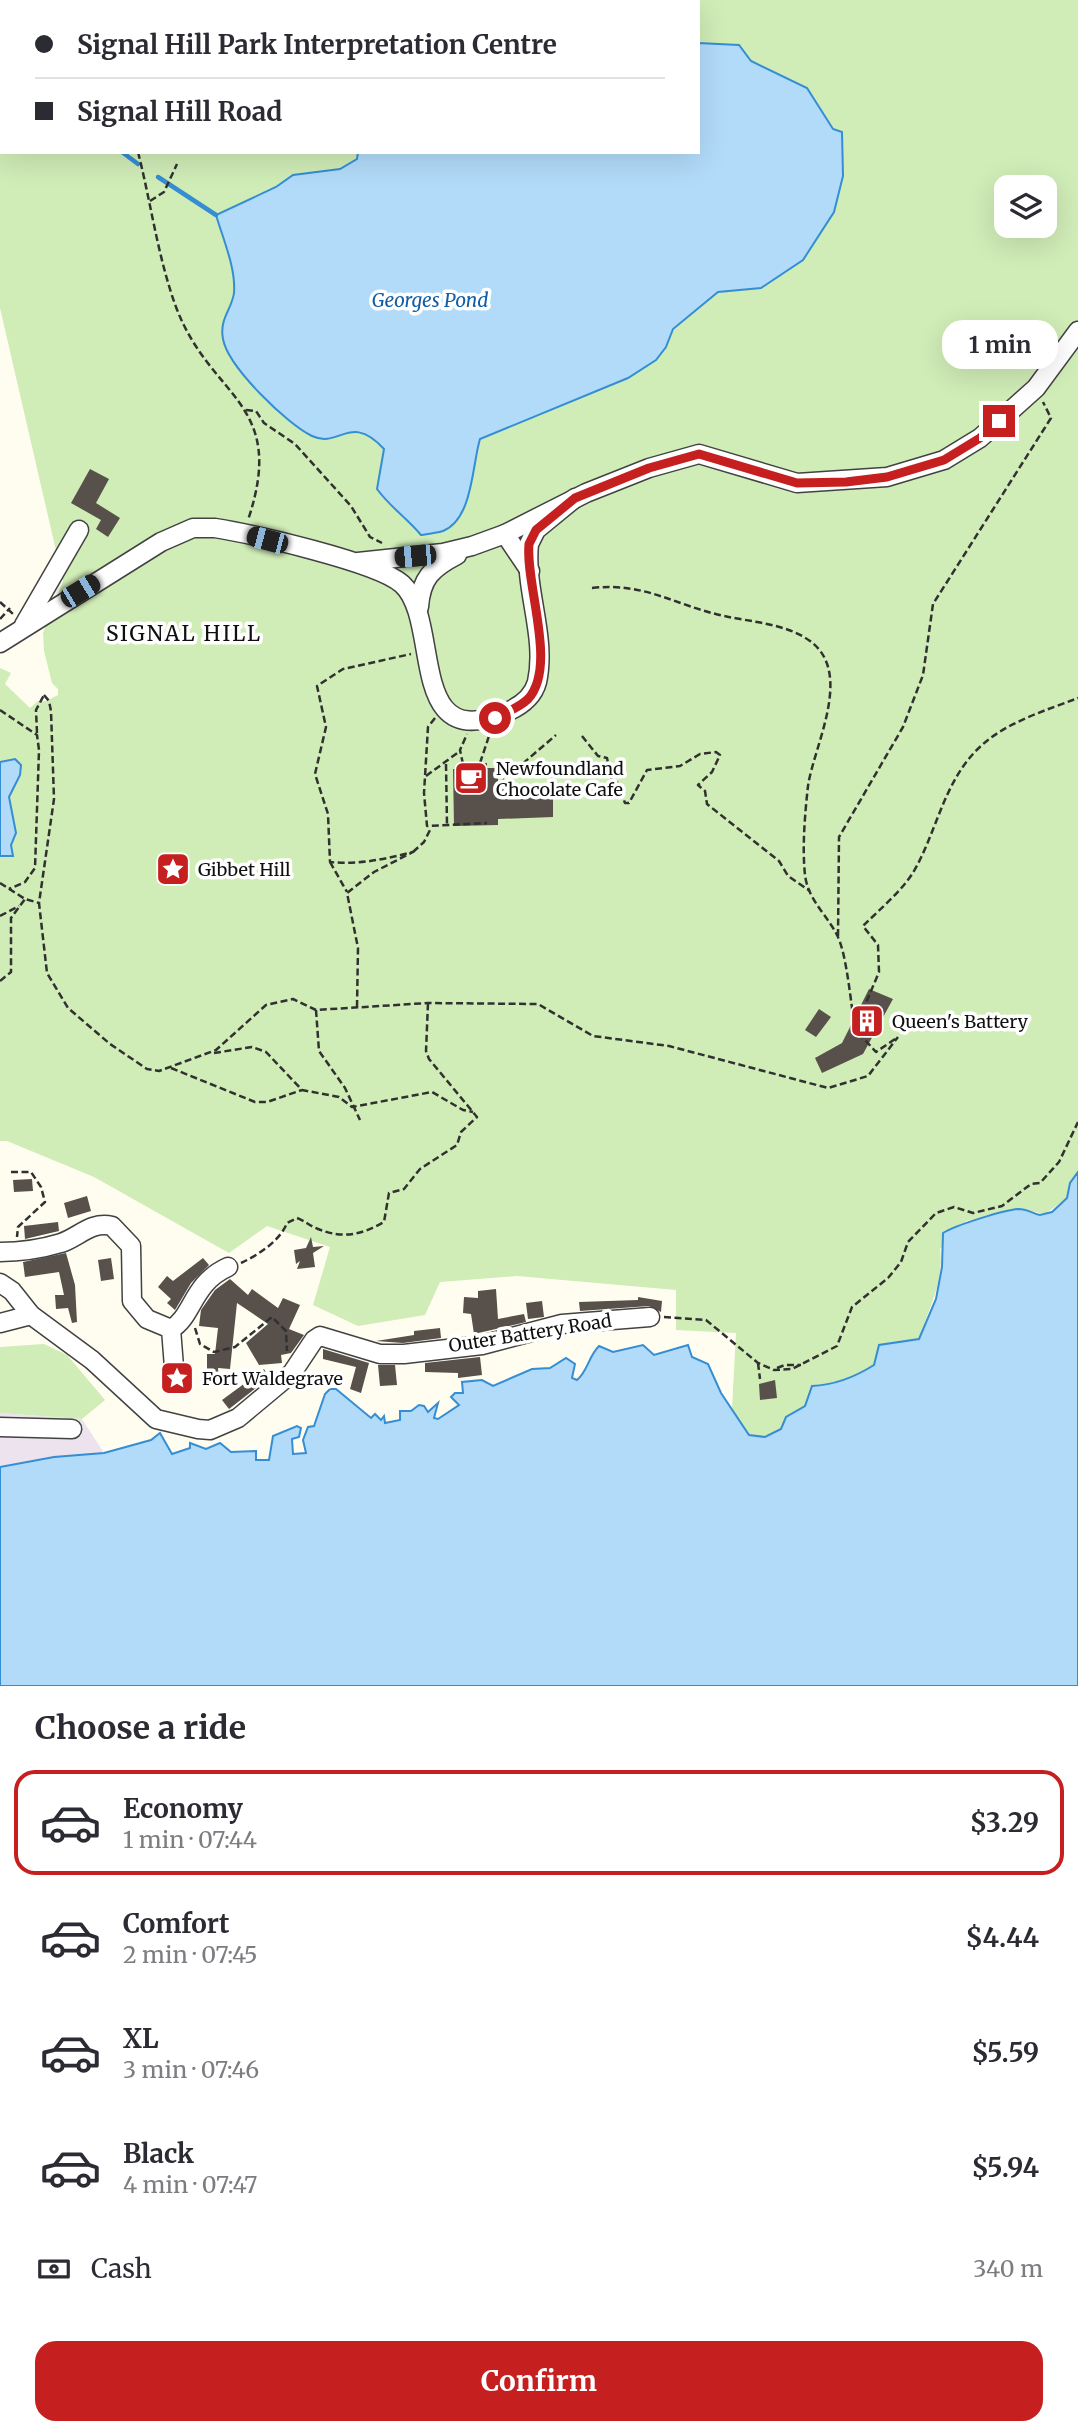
<!DOCTYPE html>
<meta charset="utf-8">
<style>
:root{--surface:#fff;--page:#f7f7f7;--text:#2b2b33;--muted:#7c7c81;--line:#e1e1e2;--accent:#c61f1f}
body{margin:0;font-family:Merriweather,serif;background:var(--page);color:var(--text);height:100vh;display:flex;flex-direction:column;font-size:26px;white-space:nowrap}
*{box-sizing:border-box;margin:0}
p{font-size:23px;color:var(--muted)}
.icon{flex:none;width:38px;height:38px;fill:none;stroke:currentColor;stroke-width:2;stroke-linecap:round;stroke-linejoin:round}
.map{position:relative;height:1686px;overflow:hidden}
.drawer{display:flex;flex-direction:column;background:var(--surface);flex:1}
.drawer>*{flex:none}
.banner{position:absolute;left:0px;top:0px;width:700px;height:154px;box-shadow:0 7px 28px #0002;display:grid;align-content:center;height:154px;padding:0 35px;background:var(--surface)}
.buttons{position:absolute;left:994px;top:175px;display:grid;gap:14px}
.buttons a{display:grid;place-items:center;width:63px;height:63px;border-radius:14px;background:var(--surface);box-shadow:0 7px 28px #0002;font-size:35px}
.end{position:absolute;width:32px;height:32px;margin:-16px;border:9px solid #c61f1f;background:#fff;box-shadow:0 0 0 4px #fff}
.from{border-radius:50%}
.bubble{position:absolute;height:49px;border-radius:21px;background:var(--surface);box-shadow:0 7px 28px #0002;font-size:23px;font-weight:700;line-height:49px;text-align:center}
.car{position:absolute;width:21px;height:42px;margin:-21px -10px;border-radius:9px;box-shadow:0 0 5px 2px #0007;background:linear-gradient(#222 24%,#8ab4d8 0 40%,#222 0 76%,#8ab4d8 0 86%,#222 0)}
.banner b{display:flex;align-items:center;gap:24px;height:66px;font-size:26px}
.banner b+b{border-top:2px solid var(--line)}
.banner i{width:18px;height:18px;background:var(--text)}
ul{padding:0;list-style:none}
li{display:flex;align-items:center;gap:21px;height:105px;margin:0 14px 10px;padding:0 21px;border:4px solid transparent;border-radius:21px}
li div{flex:1}
li b{display:block;font-size:26px}
li em{font-style:normal;font-weight:700}
li.selected{border-color:var(--accent)}
li>.icon{width:63px;height:63px;stroke-width:1.5}
h2{padding:0 35px;font-size:32px;line-height:84px}
.pay{display:flex;align-items:center;gap:18px;height:77px;padding:0 35px;font-size:26px}
.pay p{margin-inline-start:auto}
.button{display:flex;gap:14px;margin-top:auto;padding:14px 35px}
.button a{flex:1;height:80px;border-radius:21px;background:var(--accent);color:#fff;font-size:28px;font-weight:700;line-height:80px;text-align:center}
.map>svg:first-child{display:block}
.industrial{fill:#ede3ee}
.green{fill:#d0ecb7;fill-rule:evenodd}
.water{fill:#b2dbf9;stroke:#358dd4;stroke-width:2}
.lines{fill:none;stroke-linecap:round;stroke-linejoin:round}
.stream{stroke:#358dd4;stroke-width:4.5}
.building{fill:#58504a}
.minor-casing{stroke:#424242;stroke-width:21}
.path{stroke:#313131;stroke-width:2.5;stroke-dasharray:7 3.5;stroke-linecap:butt}
.minor{stroke:#fff;stroke-width:18}
.route{stroke:#c61f1f;stroke-width:9}
.labels{text-anchor:middle;dominant-baseline:central;stroke-width:7;stroke-linejoin:round;paint-order:stroke}
.poi-label{font-size:18px;fill:#0f0f0f;stroke:#fff;text-anchor:start}
.street-label{font-size:18px;fill:#0f0f0f;stroke:#fff}
.water-label{font-size:19px;font-style:italic;fill:#115ea7;stroke:#fff}
.quarter-label{font-size:21px;letter-spacing:2px;fill:#0f0f0f;stroke:#fff}
</style>
<div class="map">
<svg width="1078" height="1686" viewBox="0 0 1078 1686">
<rect width="100%" height="100%" fill="#fffdf0"/>
<polygon class="industrial" points="0,1413 82,1419 104,1453 54,1457 0,1467"/>
<g class="green">
<path d="M 0,0 L 1078,0 L 1078,1172 L 1070,1183 L 1067,1198 L 1045,1214 L 1020,1209 L 966,1221 L 940,1249 C 944,1283 929,1307 919,1339 L 879,1345 L 874,1365 C 855,1377 835,1385 812,1386 L 805,1406 L 786,1417 L 781,1429 L 765,1437 L 749,1436 L 732,1409 L 736,1333 L 676,1330 L 676,1290 L 517,1276 L 440,1282 L 425,1315 L 358,1326 L 313,1305 L 330,1247 L 267,1226 L 229,1253 L 94,1177 L 7,1141 L 0,1141 L 0,668 L 11,673 L 5,684 L 30,708 L 38,701 L 46,701 L 58,695 L 58,689 L 52,683 L 44,651 L 43,633 L 63,581 L 0,308 ZM 2,2 L 698,2 L 698,152 L 2,152 ZM 1006,187 L 1045,187 L 1045,226 L 1006,226 Z"/>
<polygon points="44,1344 67,1355 105,1400 82,1419 0,1413 0,1347"/>
</g>
<g class="water">
<path d="M 698,43 L 739,45 L 751,61 L 807,88 L 833,129 L 842,132 L 843,176 L 834,212 L 803,260 L 761,288 L 718,292 L 673,329 L 666,347 L 656,360 L 628,378 L 480,439 C 472,465 473,519 443,531 C 436,533 428,534 421,535 C 407,518 390,507 377,489 L 384,449 C 350,412 340,449 312,436 C 287,424 228,367 223,339 C 219,319 232,309 234,293 C 236,268 223,239 216,215 L 276,187 L 293,175 L 340,169 L 357,159 L 358,152 L 698,152 Z"/>
<polygon points="15,759 21,765 20,775 9,797 16,833 11,845 13,856 0,856 0,762"/>
<path d="M 1078,1172 L 1078,1686 L 0,1686 L 0,1467 L 54,1457 L 104,1453 L 151,1440 L 160,1433 L 172,1454 L 190,1448 L 190,1443 L 206,1449 L 220,1443 L 231,1452 L 256,1451 L 256,1460 L 269,1460 L 273,1436 L 297,1426 L 301,1428 L 299,1437 L 292,1439 L 293,1454 L 306,1453 L 303,1440 L 308,1427 L 314,1426 L 325,1394 L 330,1389 L 336,1389 L 371,1418 L 375,1414 L 381,1420 L 384,1416 L 385,1423 L 400,1420 L 400,1411 L 411,1411 L 419,1405 L 424,1406 L 428,1412 L 438,1403 L 434,1418 L 438,1419 L 459,1405 L 451,1397 L 455,1393 L 463,1393 L 462,1382 L 482,1380 L 493,1386 L 532,1369 L 550,1368 L 566,1358 L 575,1364 L 572,1378 L 577,1380 C 588,1371 588,1357 599,1346 L 613,1352 L 643,1345 L 654,1355 L 688,1345 L 692,1357 L 708,1364 L 721,1393 L 749,1435 L 765,1437 L 781,1429 L 786,1417 L 805,1406 L 812,1386 C 835,1385 855,1377 874,1365 L 879,1345 L 919,1339 L 936,1299 L 942,1267 L 943,1233 C 956,1225 1004,1210 1018,1209 C 1027,1209 1032,1213 1040,1215 L 1052,1212 L 1067,1198 L 1070,1183 Z"/>
</g>
<g class="lines">
<g class="stream">
<polyline points="0,105 2,106"/>
<polyline points="122,152 138,164"/>
<polyline points="158,177 216,215"/>
</g>
</g>
<g class="building">
<polygon points="90,469 109,479 96,503 120,518 108,537 96,529 101,520 71,503"/>
<polygon points="487,763 487,768 498,768 498,789 553,788 553,817 498,819 498,825 454,826 453,769 458,769 458,764"/>
<polygon points="869,989 893,999 863,1054 822,1073 815,1058 842,1043"/>
<polygon points="819,1009 831,1017 816,1037 805,1030"/>
<polygon points="32,1179 33,1191 14,1192 13,1180"/>
<polygon points="87,1196 91,1211 68,1218 64,1203"/>
<polygon points="58,1222 59,1231 25,1239 24,1226"/>
<polygon points="311,1237 313,1247 324,1246 313,1253 315,1267 297,1269 300,1261 296,1264 294,1250 306,1248"/>
<polygon points="66,1253 75,1285 77,1322 72,1323 68,1308 56,1309 55,1295 64,1295 59,1272 25,1277 23,1262"/>
<polygon points="111,1258 114,1279 101,1281 98,1260"/>
<polygon points="203,1258 209,1265 191,1283 175,1310 167,1303 171,1299 158,1287 167,1276 173,1281"/>
<polygon points="230,1279 248,1295 252,1289 278,1308 283,1298 300,1305 289,1329 304,1335 291,1353 281,1355 282,1363 259,1365 246,1343 268,1324 237,1303 230,1369 218,1368 219,1378 207,1378 207,1354 215,1354 218,1328 199,1326 201,1310 215,1290"/>
<polygon points="496,1289 498,1319 524,1314 526,1322 474,1334 471,1314 463,1313 464,1297 478,1298 478,1291"/>
<polygon points="638,1297 662,1301 661,1312 649,1306 580,1311 579,1302 638,1300"/>
<polygon points="542,1301 544,1317 528,1319 526,1303"/>
<polygon points="440,1328 441,1338 403,1343 376,1341 414,1335 414,1331"/>
<polygon points="323,1349 369,1363 361,1393 350,1389 356,1367 323,1359"/>
<polygon points="480,1357 482,1375 458,1378 458,1373 425,1372 425,1363"/>
<polygon points="378,1365 395,1365 397,1385 380,1386"/>
<polygon points="264,1369 269,1378 229,1409 222,1400"/>
<polygon points="775,1380 777,1398 760,1400 759,1384"/>
</g>
<g class="lines">
<g class="minor-casing">
<g id="minor">
<polyline points="505,534 530,571"/>
<polyline points="358,562 443,553 472,546 505,534 586,493 649,468 699,454 797,483 887,477 944,460 980,438 1036,388 1078,331"/>
<path d="M 419,607 C 421,578 432,568 457,555"/>
<polyline points="24,625 79,530"/>
<path d="M 0,643 L 161,542 L 193,528 L 215,528 C 252,534 377,562 402,584 C 443,621 404,758 509,711 C 522,705 533,697 537,682 C 547,636 524,590 529,544 L 536,530 L 575,498"/>
<path d="M 0,1252 C 21,1252 41,1249 61,1243 C 79,1237 91,1221 112,1226 L 131,1246 L 132,1301 L 147,1319 L 171,1329 L 174,1367"/>
<polyline points="0,1283 12,1291 31,1315 92,1360 156,1419 198,1429 210,1430 238,1418 292,1373 314,1340 320,1336 380,1354 404,1354 482,1345 562,1324 650,1317"/>
<polyline points="0,1323 31,1315"/>
<path d="M 171,1329 C 193,1317 192,1283 228,1267"/>
<polyline points="0,1427 72,1429"/>
</g>
</g>
<g class="path">
<polyline points="127,2 128,0"/>
<path d="M 138,152 C 151,203 158,258 176,307 C 211,400 288,401 248,520"/>
<polyline points="150,201 164,192 177,164"/>
<polyline points="246,410 256,411 264,423 295,444 351,506 370,537 382,543"/>
<path d="M 592,588 C 645,582 674,605 724,616 C 752,622 787,624 810,641 C 854,673 814,745 808,786 C 805,813 802,847 805,875 C 808,900 827,915 837,935 C 847,954 851,1006 855,1029"/>
<polyline points="0,602 13,614"/>
<polyline points="0,619 10,608"/>
<polyline points="44,695 49,701 51,711 54,799 39,903 47,973 68,1008 110,1044 147,1069 159,1071 216,1050 266,1005 293,999 316,1010 428,1003 538,1004 593,1036 669,1046 828,1088 868,1076 898,1037"/>
<polyline points="0,710 37,735 39,750 35,868 25,882 9,889"/>
<polyline points="435,718 428,727 424,793 427,826 487,823"/>
<polyline points="37,733 36,710 44,695"/>
<polyline points="582,736 598,756 607,758 612,782 617,782 625,803 629,803 647,770 680,766 700,754 716,752 720,755 712,772 698,785 705,791 707,804 779,861 788,876 810,891"/>
<polyline points="480,763 490,733"/>
<polyline points="446,764 447,825"/>
<polyline points="463,764 460,750 467,734"/>
<polyline points="426,776 460,751"/>
<polyline points="499,784 556,735"/>
<polyline points="413,852 424,842 431,828"/>
<polyline points="330,862 347,892"/>
<polyline points="0,883 25,899 39,903"/>
<polyline points="0,916 19,906"/>
<polyline points="838,936 839,837 903,727 923,675 933,604 1051,418 1043,402"/>
<polyline points="0,981 11,972 11,918 25,899"/>
<path d="M 357,1007 L 358,948 L 347,893 L 374,872 L 413,852 C 385,859 359,865 330,862 L 328,814 L 315,774 L 326,727 L 317,686 L 343,669 L 411,654"/>
<polyline points="316,1010 319,1051 345,1088 360,1120"/>
<path d="M 895,1039 L 876,1052 L 855,1029 L 879,972 L 878,945 L 863,926 C 880,909 902,891 914,871 C 938,829 944,779 982,745 C 1007,722 1047,710 1078,698"/>
<polyline points="214,1053 252,1047 266,1052 302,1090 339,1097 352,1107 432,1092 463,1110 473,1112"/>
<polyline points="171,1068 255,1102 267,1102 302,1090"/>
<polyline points="11,1172 31,1172 41,1187 45,1202 18,1227 17,1237"/>
<path d="M 241,1263 C 258,1255 280,1241 287,1223 L 297,1218 C 305,1221 310,1226 318,1229 C 343,1239 361,1235 384,1222 L 389,1193 L 404,1189 L 420,1169 L 457,1145 L 461,1132 L 477,1117 L 429,1059 L 426,1051 L 428,1003"/>
<polyline points="664,1317 706,1320 758,1363 774,1370 792,1369 837,1346 852,1307 888,1278 901,1262 908,1242 936,1213 954,1207 973,1213 1002,1206 1031,1184 1040,1183 1059,1162 1078,1122"/>
<polyline points="195,1328 200,1344 214,1352 235,1347 272,1317 286,1331 287,1351"/>
<polyline points="758,1363 760,1379"/>
<polyline points="777,1368 785,1365 801,1365"/>
</g>
<use href="#minor" class="minor"/>
</g>
<g class="lines">
<path class="route" d="M 495,718 C 506,712 519,708 528,699 C 558,666 525,585 529,544 L 536,530 L 575,498 L 649,468 L 699,454 L 797,483 L 846,482 L 887,477 L 944,460 L 980,438 L 999,421"/>
</g>
<defs>
<g id="cafe-square" transform="scale(1.75)"><rect x="-9" y="-9" width="18" height="18" rx="4" fill="#c61f1f" stroke="#fff"/><path d="M-5.5-4.5H6V0H3Q3 3.5 0 3.5H-2.5Q-5.5 3.5-5.5 0ZM3-3.2v2h1.7v-2ZM-6 4.5H4V6H-6Z" fill="#fff"/></g>
<g id="sight-square" transform="scale(1.75)"><rect x="-9" y="-9" width="18" height="18" rx="4" fill="#c61f1f" stroke="#fff"/><path d="M0-6L1.8-2.2L6-1.7L2.9 1.2L3.7 5.4L0 3.3L-3.7 5.4L-2.9 1.2L-6-1.7L-1.8-2.2Z" fill="#fff"/></g>
<g id="building-square" transform="scale(1.75)"><rect x="-9" y="-9" width="18" height="18" rx="4" fill="#c61f1f" stroke="#fff"/><path d="M-4-6H4V6H1V3H-1V6H-4ZM-2.5-4.3h1.7v1.8h-1.7ZM.8-4.3h1.7v1.8H.8ZM-2.5-1h1.7V.8h-1.7ZM.8-1h1.7V.8H.8Z" fill="#fff"/></g>
</defs>
<g fill-rule="evenodd">
<use href="#cafe-square" x="471" y="778"/>
<use href="#sight-square" x="173" y="869"/>
<use href="#building-square" x="867" y="1021"/>
<use href="#sight-square" x="177" y="1378"/>
</g>
<g class="labels">
<g class="poi-label">
<text x="496" y="768">Newfoundland<tspan x="496" dy="21">Chocolate Cafe</tspan></text>
<text x="198" y="869">Gibbet Hill</text>
<text x="892" y="1021">Queen's Battery</text>
<text x="202" y="1378">Fort Waldegrave</text>
</g>
<g class="street-label">
<text transform="translate(530 1333) rotate(-9)">Outer Battery Road</text>
</g>
<g class="water-label">
<text x="430" y="300">Georges Pond</text>
</g>
<g class="quarter-label">
<text x="184" y="633">SIGNAL HILL</text>
</g>
</g>
</svg>
<div class="buttons">
<a><svg class="icon" aria-label="layers" viewBox="0 0 24 24"><path d="M12 4l9 5-9 5-9-5zM3 14l9 5 9-5"/></svg></a>
</div>
<i class="end from" style="left:495px;top:718px"></i>
<i class="end" style="left:999px;top:421px"></i>
<div class="bubble" style="left:942px;top:320px;width:116px">1 min</div>
<i class="car" style="left:267px;top:540px;rotate:285deg"></i>
<i class="car" style="left:415px;top:556px;rotate:265deg"></i>
<i class="car" style="left:80px;top:591px;rotate:59deg"></i>
<div class="banner">
<b><i class="from"></i>Signal Hill Park Interpretation Centre</b>
<b><i></i>Signal Hill Road</b>
</div>
</div>
<section class="drawer">
<h2>Choose a ride</h2>
<ul>
<li class="selected"><svg class="icon" aria-label="car" viewBox="0 0 24 24"><path d="M5 17H2v-5l4-1 3-4h7l3 4 3 1v5h-3M9 17h6M6 11h13"/><circle cx="7" cy="17" r="2"/><circle cx="17" cy="17" r="2"/></svg><div><b>Economy</b><p>1 min · 07:44</p></div><em>$3.29</em></li>
<li><svg class="icon" aria-label="car" viewBox="0 0 24 24"><path d="M5 17H2v-5l4-1 3-4h7l3 4 3 1v5h-3M9 17h6M6 11h13"/><circle cx="7" cy="17" r="2"/><circle cx="17" cy="17" r="2"/></svg><div><b>Comfort</b><p>2 min · 07:45</p></div><em>$4.44</em></li>
<li><svg class="icon" aria-label="car" viewBox="0 0 24 24"><path d="M5 17H2v-5l4-1 3-4h7l3 4 3 1v5h-3M9 17h6M6 11h13"/><circle cx="7" cy="17" r="2"/><circle cx="17" cy="17" r="2"/></svg><div><b>XL</b><p>3 min · 07:46</p></div><em>$5.59</em></li>
<li><svg class="icon" aria-label="car" viewBox="0 0 24 24"><path d="M5 17H2v-5l4-1 3-4h7l3 4 3 1v5h-3M9 17h6M6 11h13"/><circle cx="7" cy="17" r="2"/><circle cx="17" cy="17" r="2"/></svg><div><b>Black</b><p>4 min · 07:47</p></div><em>$5.94</em></li>
</ul>
<div class="pay"><svg class="icon" aria-label="cash" viewBox="0 0 24 24"><path d="M3 7h18v10H3z"/><circle cx="12" cy="12" r="2"/></svg>Cash<p>340 m</p></div>
<div class="button"><a>Confirm</a></div>
</section>
